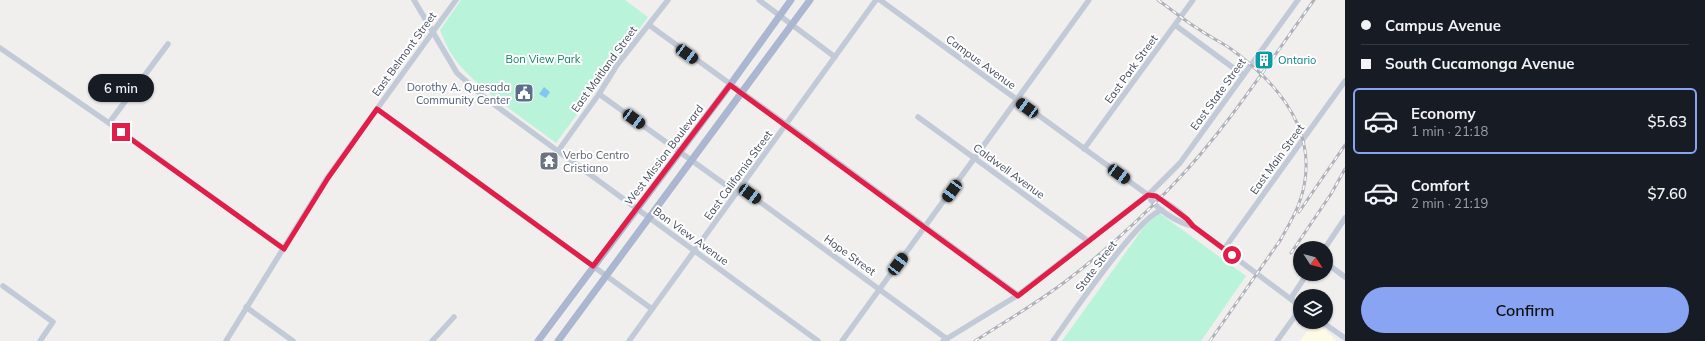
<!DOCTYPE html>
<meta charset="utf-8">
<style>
:root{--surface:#171b24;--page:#242831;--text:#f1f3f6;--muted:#9ea1a6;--line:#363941;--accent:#89a4f3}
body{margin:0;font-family:Mulish,sans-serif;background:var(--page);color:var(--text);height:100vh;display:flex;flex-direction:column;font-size:15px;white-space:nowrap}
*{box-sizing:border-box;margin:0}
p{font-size:13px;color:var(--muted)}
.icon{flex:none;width:22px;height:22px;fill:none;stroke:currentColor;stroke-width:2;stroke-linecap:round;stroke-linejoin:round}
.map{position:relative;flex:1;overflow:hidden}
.side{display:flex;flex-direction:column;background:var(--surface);width:360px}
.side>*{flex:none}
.guide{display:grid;align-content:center;height:88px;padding:0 16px;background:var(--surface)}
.needle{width:26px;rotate:126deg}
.fabs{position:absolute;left:1293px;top:241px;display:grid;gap:8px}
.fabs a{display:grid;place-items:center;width:40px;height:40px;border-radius:50%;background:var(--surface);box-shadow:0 1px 3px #0004;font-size:20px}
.end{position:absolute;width:18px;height:18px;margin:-9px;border:5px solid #e11d48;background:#fff;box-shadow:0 0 0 2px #fff}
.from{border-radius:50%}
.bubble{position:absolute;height:28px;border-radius:14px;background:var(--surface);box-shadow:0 1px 3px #0004;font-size:13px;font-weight:600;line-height:28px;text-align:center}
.car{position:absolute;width:12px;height:24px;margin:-12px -6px;border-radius:5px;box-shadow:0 0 3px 1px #0007;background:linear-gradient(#222 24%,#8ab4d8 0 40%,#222 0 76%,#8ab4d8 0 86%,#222 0)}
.guide b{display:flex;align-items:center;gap:14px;height:38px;font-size:15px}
.guide b+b{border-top:1px solid var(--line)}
.guide i{width:10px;height:10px;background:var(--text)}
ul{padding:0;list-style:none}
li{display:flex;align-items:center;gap:12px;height:66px;margin:0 8px 6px;padding:0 8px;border:2px solid transparent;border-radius:6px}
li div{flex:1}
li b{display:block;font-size:15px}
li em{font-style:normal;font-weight:600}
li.current{border-color:var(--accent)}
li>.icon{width:36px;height:36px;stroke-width:1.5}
.button{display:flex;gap:8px;margin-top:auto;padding:8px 16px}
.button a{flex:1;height:46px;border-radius:24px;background:var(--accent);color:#111;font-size:16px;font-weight:600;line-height:46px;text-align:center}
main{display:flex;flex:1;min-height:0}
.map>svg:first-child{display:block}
.commercial{fill:#fdfbe6}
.green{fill:#b8f3da}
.water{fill:#82c7f3}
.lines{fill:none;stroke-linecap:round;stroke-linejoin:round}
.minor{stroke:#c3cad7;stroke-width:5.5}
.major{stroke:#abb7d0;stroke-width:7}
.rail-casing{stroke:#b0b2b9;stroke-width:3}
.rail{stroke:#fff;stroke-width:1.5;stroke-dasharray:4.5;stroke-linecap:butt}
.route{stroke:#e11d48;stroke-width:5}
.labels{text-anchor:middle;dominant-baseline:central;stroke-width:4;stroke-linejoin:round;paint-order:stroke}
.street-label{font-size:11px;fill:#454d5d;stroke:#fff}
.park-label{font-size:11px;fill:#0f8560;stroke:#fff}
.culture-label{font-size:11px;fill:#0d838f;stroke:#fff;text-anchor:start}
.service-label{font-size:11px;fill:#4e5e75;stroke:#fff;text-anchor:end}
.worship-label{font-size:11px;fill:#5b616d;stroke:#fff;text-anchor:start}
</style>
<main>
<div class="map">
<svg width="1345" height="341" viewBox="0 0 1345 341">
<rect width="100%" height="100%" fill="#f1efee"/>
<polygon class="commercial" points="1314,322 1330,334 1336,341 1300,341"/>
<g class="green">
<path d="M 461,0 L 625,0 L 648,17 L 556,143 C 525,119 470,85 450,52 C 446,45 443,37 440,30 Z"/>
<polygon points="1159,213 1246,276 1201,341 1062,341 1144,227"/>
</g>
<polygon class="water" points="544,87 550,92 546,98 539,94"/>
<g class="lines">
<g class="minor">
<polyline points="414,0 457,73 484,97 818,341"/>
<polyline points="759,0 835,57"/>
<path d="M 880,0 L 1148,195 C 1155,209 1178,223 1193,226"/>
<polyline points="649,25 787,125 1018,295"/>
<polyline points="1175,25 1243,75"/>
<polyline points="0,48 109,123 284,249"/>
<polyline points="599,94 737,193"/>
<polyline points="377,109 652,309"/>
<polyline points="918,117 1088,241"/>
<polyline points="109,123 168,44"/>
<polyline points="1084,149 1193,0"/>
<polyline points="558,151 599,94 617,65 668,0"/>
<polyline points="741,188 947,339"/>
<path d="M 1148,195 C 1161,196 1185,215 1193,226 L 1300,306"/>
<polyline points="1325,248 1345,218"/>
<polyline points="1224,249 1345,81"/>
<polyline points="1326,263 1345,277"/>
<polyline points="3,286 53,322 40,341"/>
<polyline points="1291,298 1307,274"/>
<polyline points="246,307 293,341"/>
<polyline points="1322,322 1345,338"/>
<polyline points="226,341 327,178 456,0"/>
<polyline points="432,341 454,317"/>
<polyline points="629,341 876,0"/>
<polyline points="842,341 1089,0"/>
<polyline points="943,341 1018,295 1148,195 1180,163 1298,0"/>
<path d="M 1053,341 C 1070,317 1139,215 1162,210"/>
<polyline points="1277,341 1300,309"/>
</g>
<g class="major">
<polyline points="538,341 730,85 791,0"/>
<polyline points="558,341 810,0"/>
</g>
<g class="rail-casing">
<g id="rail">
<path d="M 1158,0 C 1172,10 1185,21 1200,30 C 1210,37 1221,42 1231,49 C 1275,81 1316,127 1304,186 C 1300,207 1289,225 1278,244"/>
<polyline points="1299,212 1345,145"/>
<polyline points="1291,253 1331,194 1345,169"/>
<path d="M 975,341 C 1006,321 1037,303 1066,281 C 1103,253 1138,221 1170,188 C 1225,131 1268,64 1314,0"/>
<polyline points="1210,341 1281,239"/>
</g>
</g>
<use href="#rail" class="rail"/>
</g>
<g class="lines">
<polyline class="route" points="121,132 284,249 328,178 377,109 593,266 730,85 1018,296 1148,195 1156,196 1187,219 1193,226 1232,255"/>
</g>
<defs>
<g id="building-square" transform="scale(1)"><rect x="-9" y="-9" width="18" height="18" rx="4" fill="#0f9aa8" stroke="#fff"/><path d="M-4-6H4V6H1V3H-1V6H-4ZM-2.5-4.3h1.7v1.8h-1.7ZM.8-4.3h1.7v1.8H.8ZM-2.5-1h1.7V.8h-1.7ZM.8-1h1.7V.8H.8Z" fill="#fff"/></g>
<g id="civic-square" transform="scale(1)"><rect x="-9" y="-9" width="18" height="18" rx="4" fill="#5c6f8a" stroke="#fff"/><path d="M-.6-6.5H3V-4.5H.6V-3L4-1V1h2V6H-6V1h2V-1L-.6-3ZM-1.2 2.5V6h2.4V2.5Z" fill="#fff"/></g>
<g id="temple-square" transform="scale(1)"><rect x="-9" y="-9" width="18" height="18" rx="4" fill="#6b7280" stroke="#fff"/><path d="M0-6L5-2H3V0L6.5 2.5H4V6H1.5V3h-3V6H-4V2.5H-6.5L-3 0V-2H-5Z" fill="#fff"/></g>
</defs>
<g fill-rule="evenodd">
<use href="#building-square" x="1264" y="60"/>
<use href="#civic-square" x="524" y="93"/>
<use href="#temple-square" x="549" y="161"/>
</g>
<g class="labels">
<g class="street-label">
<text transform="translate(404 54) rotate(-54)">East Belmont Street</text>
<text transform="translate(981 62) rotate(36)">Campus Avenue</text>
<text transform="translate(604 69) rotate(-54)">East Maitland Street</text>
<text transform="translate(1131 69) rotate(-54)">East Park Street</text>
<text transform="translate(1218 94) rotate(-54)">East State Street</text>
<text transform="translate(664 155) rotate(-53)">West Mission Boulevard</text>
<text transform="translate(1277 159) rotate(-54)">East Main Street</text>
<text transform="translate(1009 171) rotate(36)">Caldwell Avenue</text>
<text transform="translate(738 175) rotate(-54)">East California Street</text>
<text transform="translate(691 236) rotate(36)">Bon View Avenue</text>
<text transform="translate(850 255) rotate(36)">Hope Street</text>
<text transform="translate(1096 266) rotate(-53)">State Street</text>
</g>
<g class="park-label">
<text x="543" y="59">Bon View Park</text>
</g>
<g class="culture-label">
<text x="1278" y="60">Ontario</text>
</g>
<g class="service-label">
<text x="510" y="87">Dorothy A. Quesada<tspan x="510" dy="13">Community Center</tspan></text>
</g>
<g class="worship-label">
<text x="563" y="155">Verbo Centro<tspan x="563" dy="13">Cristiano</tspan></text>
</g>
</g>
</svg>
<div class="fabs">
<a><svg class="needle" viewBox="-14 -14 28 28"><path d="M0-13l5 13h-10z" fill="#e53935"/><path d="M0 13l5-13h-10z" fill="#9ea1a6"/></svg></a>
<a><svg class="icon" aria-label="layers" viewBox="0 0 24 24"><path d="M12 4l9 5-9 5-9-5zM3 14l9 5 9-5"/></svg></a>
</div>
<i class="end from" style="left:1232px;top:255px"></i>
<i class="end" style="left:121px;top:132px"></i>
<div class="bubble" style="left:88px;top:74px;width:66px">6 min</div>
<i class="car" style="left:687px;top:54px;rotate:126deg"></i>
<i class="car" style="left:1027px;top:108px;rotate:306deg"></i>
<i class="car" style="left:634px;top:119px;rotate:126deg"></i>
<i class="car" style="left:1119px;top:174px;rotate:126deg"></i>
<i class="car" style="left:952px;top:191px;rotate:216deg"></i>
<i class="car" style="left:750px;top:194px;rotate:126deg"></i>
<i class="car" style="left:898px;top:264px;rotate:37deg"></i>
</div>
<section class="side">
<div class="guide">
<b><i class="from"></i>Campus Avenue</b>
<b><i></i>South Cucamonga Avenue</b>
</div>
<ul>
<li class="current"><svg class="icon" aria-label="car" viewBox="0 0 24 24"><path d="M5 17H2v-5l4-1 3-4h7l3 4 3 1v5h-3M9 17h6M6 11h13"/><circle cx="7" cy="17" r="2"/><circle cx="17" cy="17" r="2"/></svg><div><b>Economy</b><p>1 min · 21:18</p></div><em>$5.63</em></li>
<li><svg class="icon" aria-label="car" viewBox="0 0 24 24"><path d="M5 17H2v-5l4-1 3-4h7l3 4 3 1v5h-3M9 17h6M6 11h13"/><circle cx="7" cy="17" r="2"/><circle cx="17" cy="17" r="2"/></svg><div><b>Comfort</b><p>2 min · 21:19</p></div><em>$7.60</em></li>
</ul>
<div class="button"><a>Confirm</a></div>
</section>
</main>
